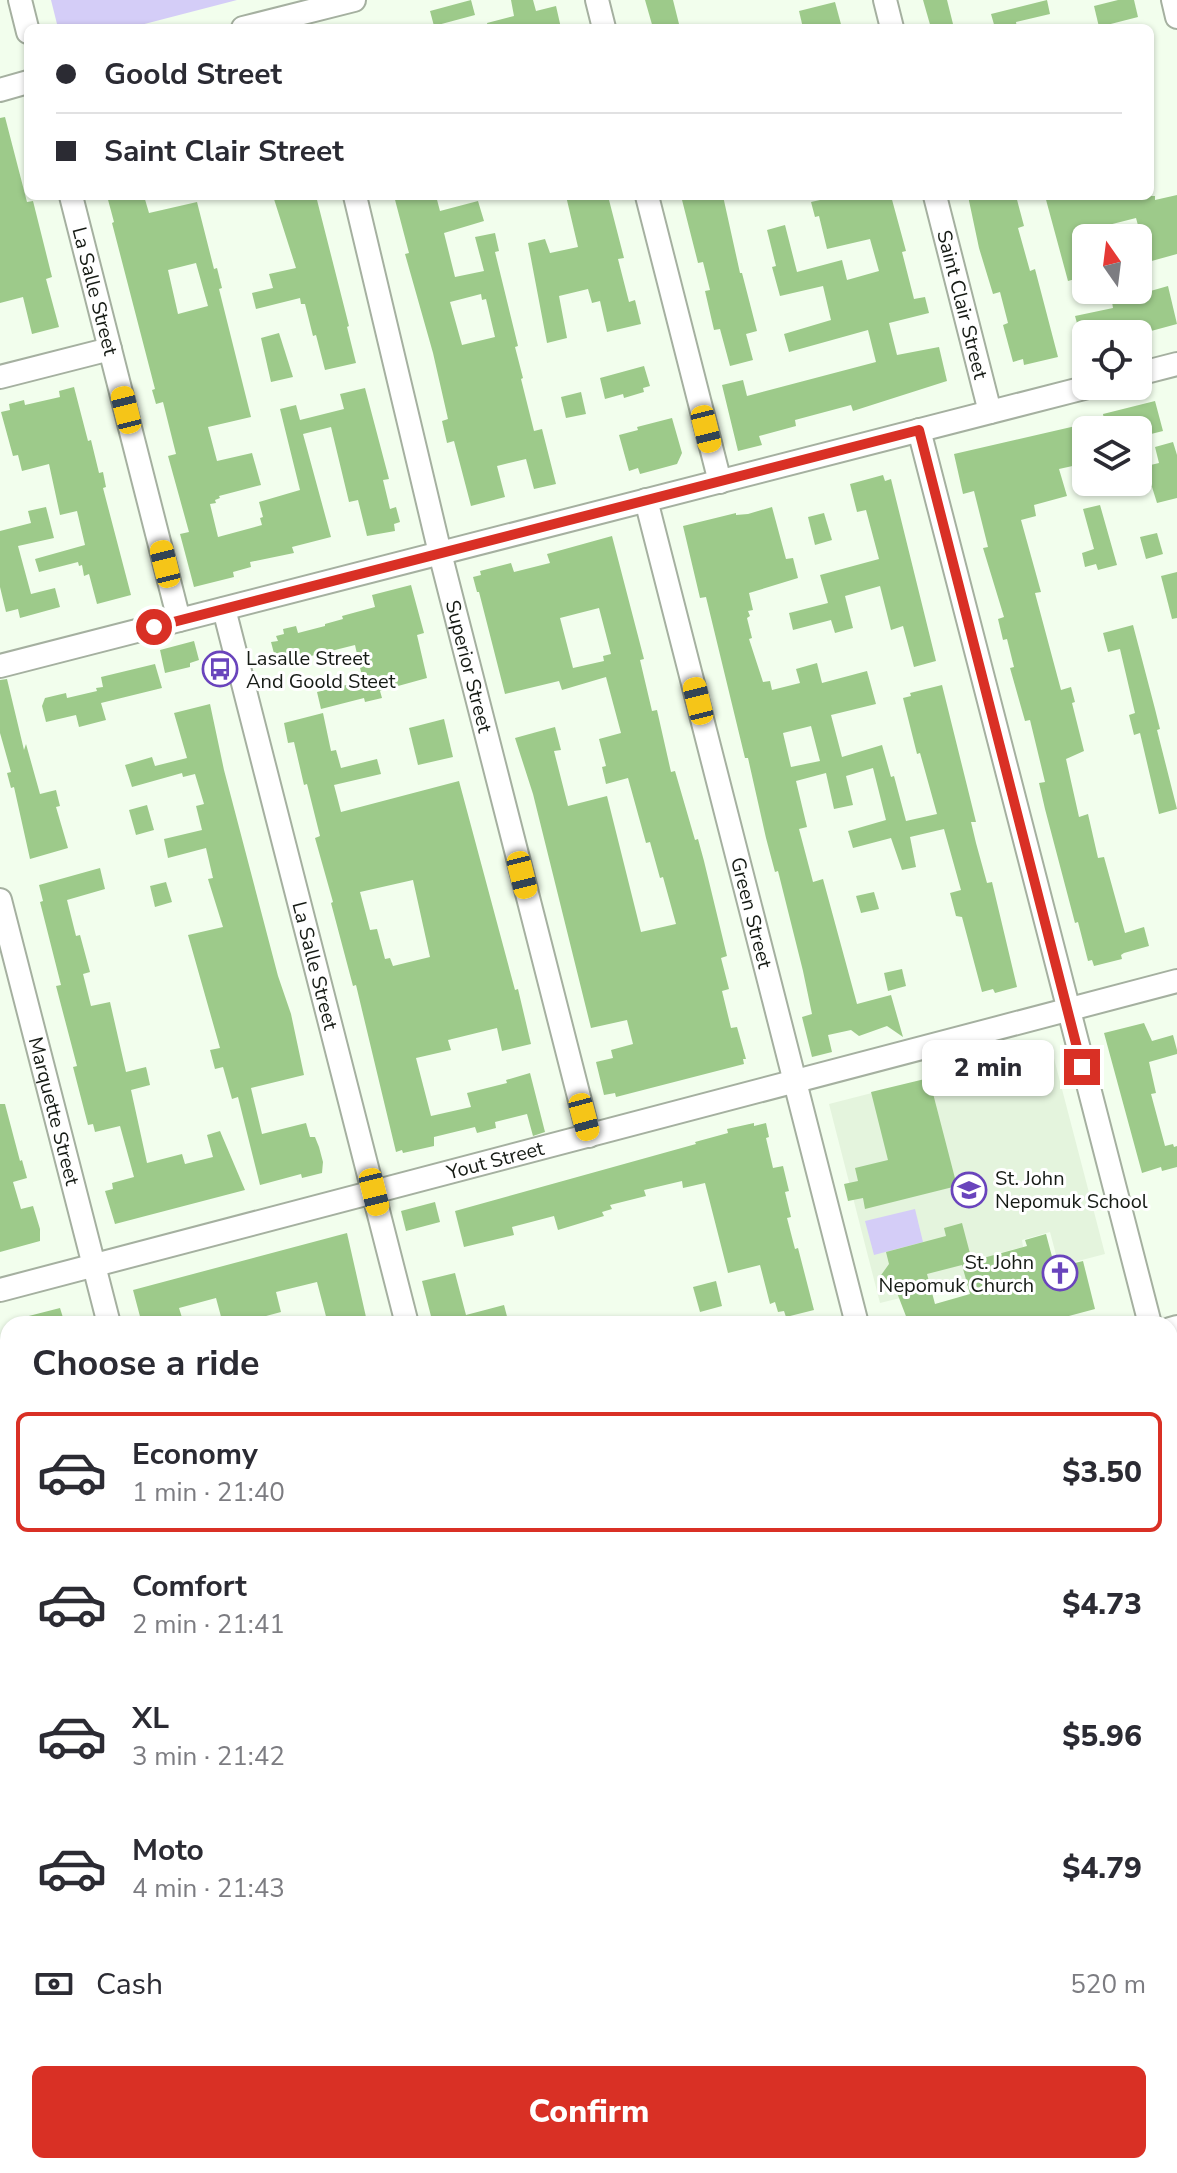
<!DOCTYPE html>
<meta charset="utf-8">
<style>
:root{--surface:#fff;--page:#f7f7f7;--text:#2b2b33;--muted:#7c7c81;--line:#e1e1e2;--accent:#d93025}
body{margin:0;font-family:"Nunito Sans",sans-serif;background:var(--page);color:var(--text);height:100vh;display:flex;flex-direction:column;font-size:30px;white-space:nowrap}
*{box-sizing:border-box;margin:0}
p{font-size:26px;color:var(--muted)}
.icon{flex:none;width:44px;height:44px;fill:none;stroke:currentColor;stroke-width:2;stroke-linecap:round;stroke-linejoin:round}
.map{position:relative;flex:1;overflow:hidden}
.drawer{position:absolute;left:0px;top:1316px;width:1178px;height:858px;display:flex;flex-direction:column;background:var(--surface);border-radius:24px 24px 0 0;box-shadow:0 2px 6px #0004}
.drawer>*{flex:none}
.top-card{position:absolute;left:24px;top:24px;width:1130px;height:176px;border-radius:12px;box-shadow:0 2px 6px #0004;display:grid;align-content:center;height:176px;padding:0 32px;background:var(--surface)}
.needle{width:52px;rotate:346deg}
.buttons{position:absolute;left:1072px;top:224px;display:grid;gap:16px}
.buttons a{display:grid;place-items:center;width:80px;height:80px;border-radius:12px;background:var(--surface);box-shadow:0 2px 6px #0004;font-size:40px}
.end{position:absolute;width:36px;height:36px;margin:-18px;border:10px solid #d93025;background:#fff;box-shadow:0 0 0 4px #fff}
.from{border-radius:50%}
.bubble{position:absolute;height:56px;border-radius:12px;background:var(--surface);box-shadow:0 2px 6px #0004;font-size:26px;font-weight:800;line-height:56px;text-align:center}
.car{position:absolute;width:24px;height:48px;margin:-24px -12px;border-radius:10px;box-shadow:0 0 6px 2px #0007;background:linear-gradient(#f5c518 24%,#345 0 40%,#f5c518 0 76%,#345 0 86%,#f5c518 0)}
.top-card b{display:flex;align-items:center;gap:28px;height:76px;font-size:30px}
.top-card b+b{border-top:2px solid var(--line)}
.top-card i{width:20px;height:20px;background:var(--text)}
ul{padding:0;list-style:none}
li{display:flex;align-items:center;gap:24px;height:120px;margin:0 16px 12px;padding:0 16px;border:4px solid transparent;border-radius:12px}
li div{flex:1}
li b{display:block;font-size:30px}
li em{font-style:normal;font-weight:800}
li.selected{border-color:var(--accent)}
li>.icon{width:72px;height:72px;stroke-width:1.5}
h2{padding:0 32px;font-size:36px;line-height:96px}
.pay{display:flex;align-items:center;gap:20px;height:88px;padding:0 32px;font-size:30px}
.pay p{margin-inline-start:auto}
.primary-button{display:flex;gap:16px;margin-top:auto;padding:16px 32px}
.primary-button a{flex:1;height:92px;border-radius:12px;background:var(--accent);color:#fff;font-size:32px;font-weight:800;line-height:92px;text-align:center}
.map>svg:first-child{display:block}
.built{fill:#e4f4dd}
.green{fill:#d4cdf7}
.building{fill:#9dca8a;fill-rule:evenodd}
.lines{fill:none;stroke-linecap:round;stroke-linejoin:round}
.minor-casing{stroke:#a5b0a0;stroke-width:26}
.major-casing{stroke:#678f55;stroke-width:32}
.minor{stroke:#fff;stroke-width:22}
.major{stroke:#bee2ad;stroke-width:28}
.route{stroke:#d93025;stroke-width:10}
.labels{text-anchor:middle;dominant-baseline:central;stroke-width:6;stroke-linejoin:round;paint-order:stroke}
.street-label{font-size:20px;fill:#161b15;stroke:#fff}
.poi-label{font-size:20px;fill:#161b15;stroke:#fff;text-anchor:start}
</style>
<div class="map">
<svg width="1177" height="2173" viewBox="0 0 1177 2173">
<rect width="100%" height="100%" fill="#f2feed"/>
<polygon class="built" points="1051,1047 1105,1254 1059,1266 1050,1232 1022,1240 1023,1247 995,1254 1001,1278 967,1286 965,1282 880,1303 829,1104"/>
<g class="green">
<polygon points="51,0 237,0 129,28 58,28"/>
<polygon points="915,1209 923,1242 874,1255 865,1221"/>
<polygon points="1177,1631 1177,1729 1170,1731 1170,1632"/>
</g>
<g class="building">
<polygon points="471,0 475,15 434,26 430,11"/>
<polygon points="511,0 533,0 536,11 556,6 561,28 488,28 487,23 514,16"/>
<polygon points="645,0 673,0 680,28 653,28"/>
<polygon points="923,0 947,0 954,28 931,28"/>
<polygon points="1047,0 1050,14 1016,22 1017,28 995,28 991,14"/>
<polygon points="1118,0 1134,0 1138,17 1099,27 1094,6"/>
<polygon points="835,2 842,28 803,28 799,11"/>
<polygon points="5,117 27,202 33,201 52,277 46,279 59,327 32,334 23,297 0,303 0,118"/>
<polygon points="1177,195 1177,254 1148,262 1136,218 1077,233 1086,276 1068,281 1045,196 1155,196 1155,200"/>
<path d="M 107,196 L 144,196 L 149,213 L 197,202 L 214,269 L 217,268 L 222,288 L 219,289 L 251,417 L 208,427 L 217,461 L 252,453 L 261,485 L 219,496 L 220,498 L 215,500 L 216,503 L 210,504 L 218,537 L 262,525 L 260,518 L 263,517 L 259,502 L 300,490 L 280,409 L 296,405 L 300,420 L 344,409 L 340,394 L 365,388 L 389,479 L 383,480 L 390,509 L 396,507 L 400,522 L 394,524 L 395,531 L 367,536 L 358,500 L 349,502 L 331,427 L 303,434 L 331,537 L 292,547 L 294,553 L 250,562 L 251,567 L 233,572 L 234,577 L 194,587 L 180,534 L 189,532 L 168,456 L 176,454 L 163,402 L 156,404 L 152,390 L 155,389 L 112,223 L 114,222 ZM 196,263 L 208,306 L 178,314 L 168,270 Z"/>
<polygon points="273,196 316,196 349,326 347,327 356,363 325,370 316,335 313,336 305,304 301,304 300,298 256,309 252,293 273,288 269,274 296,268"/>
<path d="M 394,196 L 436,196 L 440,211 L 478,201 L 484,221 L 444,233 L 455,277 L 484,271 L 475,237 L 495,233 L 499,251 L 495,252 L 518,346 L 515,347 L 523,378 L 521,379 L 534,431 L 542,429 L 556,484 L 534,489 L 526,459 L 497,466 L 505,497 L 471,506 L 454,441 L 447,443 L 442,421 L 448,419 L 433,353 L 405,254 L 409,253 ZM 481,294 L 482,300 L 486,299 L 495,337 L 462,345 L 450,302 Z"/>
<polygon points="566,196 608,196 624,258 618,259 629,302 635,300 641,324 607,332 600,301 592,303 588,289 559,296 567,338 547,343 528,243 545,239 550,253 578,247"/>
<polygon points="681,196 723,196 740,273 742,273 757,331 746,334 753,360 730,366 720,329 714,330 705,291 710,290 703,262 698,263"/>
<polygon points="838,196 891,196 906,251 902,252 914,299 925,297 929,313 889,323 897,355 939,347 947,381 853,411 851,405 795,420 796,426 759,436 762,445 738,451 722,385 743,380 747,396 876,362 868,330 789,352 784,334 831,320 823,286 780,296 772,267 776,266 767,230 785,225 797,272 842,260 847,280 879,271 870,239 827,249 819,216 815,217 811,202"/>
<polygon points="968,196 1016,196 1024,226 1018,228 1030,271 1035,269 1058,357 1024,365 1023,359 1013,362 1003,325 1008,323 1000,292 993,294 979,248"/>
<polygon points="1168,286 1177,324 1140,334 1080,334 1075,316 1113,308 1112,302"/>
<polygon points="279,333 293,377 271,382 261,338"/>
<polygon points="644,366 650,386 643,388 644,392 624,398 623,394 605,399 600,378"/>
<polygon points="74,387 88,441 91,440 99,473 103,472 106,487 103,488 131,595 97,604 89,574 84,576 82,565 79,566 78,562 39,572 35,559 85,545 77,511 60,515 49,464 22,471 18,455 13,456 1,412 10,410 9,404 24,400 25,405 60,397 59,391"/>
<polygon points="581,392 586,414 566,418 561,397"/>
<polygon points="1155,401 1163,431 1143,436 1141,430 1106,430 1103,414"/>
<polygon points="672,418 682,453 677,464 640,474 638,468 629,471 619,435 638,430 637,427"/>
<polygon points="1080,425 1086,447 1086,463 1059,469 1067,496 1034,505 1036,516 1021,520 1041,592 1035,593 1061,690 1071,687 1075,702 1072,703 1084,751 1066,759 1079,817 1088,814 1098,858 1104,857 1125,933 1144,927 1149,946 1124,953 1121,955 1122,959 1094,966 1092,960 1088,961 1078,922 1075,923 1045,809 1039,783 1045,782 1030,720 1025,721 1010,668 1014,667 1007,639 1003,640 998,619 1004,617 983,548 988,547 974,491 963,494 954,454"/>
<polygon points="1173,442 1177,455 1177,498 1157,503 1152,487 1138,491 1138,468 1159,463 1155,447"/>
<polygon points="883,475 885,481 891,479 936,661 914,667 903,626 891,630 880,586 845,596 853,628 835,633 831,620 793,630 789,613 828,603 820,575 879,559 866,510 857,512 850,484"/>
<polygon points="1100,505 1117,565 1098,570 1096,564 1085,567 1082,553 1094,549 1083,509"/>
<polygon points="46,507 54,538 18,546 31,594 55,588 60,607 20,618 18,609 6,612 0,587 0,531 31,523 28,511"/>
<path d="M 772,507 L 786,559 L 793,558 L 798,578 L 749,593 L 753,610 L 748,611 L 750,616 L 747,618 L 752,638 L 749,639 L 763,682 L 770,681 L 772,690 L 800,683 L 796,669 L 817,663 L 822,683 L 867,671 L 876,704 L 831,715 L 842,757 L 882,745 L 891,777 L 894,776 L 906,821 L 937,814 L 920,753 L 917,754 L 903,698 L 911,696 L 910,693 L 942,685 L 976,822 L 971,822 L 976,843 L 987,883 L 992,882 L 1017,987 L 995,993 L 993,989 L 982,992 L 962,917 L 956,916 L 950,893 L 961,890 L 944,829 L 910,837 L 916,867 L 902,870 L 891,838 L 853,848 L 848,831 L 886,820 L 873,768 L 846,776 L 853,805 L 834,809 L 826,773 L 796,781 L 807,827 L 799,829 L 813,882 L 823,879 L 857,1004 L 891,995 L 903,1037 L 887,1026 L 859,1036 L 851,1030 L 828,1035 L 832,1052 L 812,1057 L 802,1017 L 812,1014 L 803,971 L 778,871 L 775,872 L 766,838 L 748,758 L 745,758 L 706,597 L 700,598 L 683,526 L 736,513 L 736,515 L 748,514 ZM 811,726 L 820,761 L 791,767 L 783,733 Z"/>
<polygon points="824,513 832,540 815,545 808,517"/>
<polygon points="1157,533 1163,554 1146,559 1140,537"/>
<path d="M 612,536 L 644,659 L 640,660 L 652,711 L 657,710 L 671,772 L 675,771 L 695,840 L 698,839 L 704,861 L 727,956 L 721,958 L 729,989 L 722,991 L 731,1028 L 737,1027 L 746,1059 L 743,1059 L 744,1064 L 616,1097 L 615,1093 L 604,1095 L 596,1062 L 613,1058 L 611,1050 L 633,1044 L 627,1020 L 591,1028 L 533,794 L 515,738 L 555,727 L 561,750 L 554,751 L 568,806 L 607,796 L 641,932 L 676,924 L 663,877 L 660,878 L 650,842 L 646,843 L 628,778 L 606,784 L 602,767 L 606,766 L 599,739 L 621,733 L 606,677 L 562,690 L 559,681 L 505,694 L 479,592 L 477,592 L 473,577 L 481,575 L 480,571 L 511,563 L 514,572 L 550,563 L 547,554 ZM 599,608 L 611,654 L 603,656 L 604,661 L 573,668 L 560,618 Z"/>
<polygon points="1177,572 1177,618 1172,619 1161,576"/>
<polygon points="411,585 424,633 417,635 427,678 380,691 382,698 365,702 364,698 321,709 317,692 363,681 355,645 279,664 276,661 271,642 278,641 276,636 284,634 283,629 296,626 298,633 325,626 325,624 343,619 342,616 375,607 372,595"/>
<polygon points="1133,625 1155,709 1160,729 1157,730 1177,809 1159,814 1140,733 1134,735 1129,715 1135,713 1120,649 1108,652 1103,633"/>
<polygon points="194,641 199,660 190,663 190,667 165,673 160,650"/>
<polygon points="155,664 162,688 101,703 106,720 79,727 76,715 46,722 42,706 45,698 66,693 67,698 97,691 96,688 103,687 101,677"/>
<polygon points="7,679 24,750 26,744 40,794 56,790 60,806 56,807 68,848 30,859 14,787 11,788 7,773 11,772 0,733 0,680"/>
<polygon points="210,704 224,770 278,976 291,1014 304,1075 251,1088 262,1134 306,1123 310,1137 315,1137 319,1147 323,1162 322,1173 302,1178 301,1174 260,1185 238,1097 232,1099 223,1067 215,1069 210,1050 220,1048 188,935 223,927 208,879 213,878 206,848 168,858 164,839 202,830 196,806 204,804 195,774 183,777 182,773 132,787 125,765 152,757 155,766 187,758 174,713"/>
<path d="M 323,713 L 331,751 L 336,750 L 341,768 L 377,759 L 381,774 L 334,785 L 341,812 L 459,781 L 515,990 L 518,989 L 531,1044 L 502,1051 L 497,1028 L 448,1040 L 451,1050 L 416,1058 L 431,1116 L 471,1107 L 467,1093 L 507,1083 L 506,1080 L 530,1073 L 545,1132 L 533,1136 L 527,1114 L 495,1122 L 496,1128 L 477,1133 L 475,1127 L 434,1137 L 434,1146 L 403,1153 L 402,1150 L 396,1152 L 356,985 L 353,986 L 331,903 L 333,902 L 315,838 L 320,836 L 307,784 L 304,785 L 294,742 L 288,743 L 284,723 ZM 413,880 L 430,957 L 393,966 L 390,958 L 385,959 L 377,929 L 370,930 L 360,892 Z"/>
<polygon points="444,719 453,757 418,765 409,728"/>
<polygon points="147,805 154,830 136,835 129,810"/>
<polygon points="100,868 105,889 67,900 76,936 80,935 90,972 83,974 91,1006 110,1002 126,1072 146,1067 147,1071 150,1085 131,1090 147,1163 182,1154 185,1164 213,1157 207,1135 220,1131 245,1190 115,1224 105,1191 113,1189 112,1183 134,1177 120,1126 95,1132 93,1124 88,1125 73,1067 77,1066 56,986 61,985 40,902 43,901 39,885"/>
<polygon points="166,882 172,902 155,907 150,886"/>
<polygon points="874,892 879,909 861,913 856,896"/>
<polygon points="902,969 906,986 888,991 884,973"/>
<polygon points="1144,1023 1152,1041 1173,1035 1177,1050 1177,1054 1149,1062 1156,1093 1151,1094 1165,1146 1173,1144 1174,1147 1177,1146 1177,1167 1162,1171 1161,1167 1142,1173 1104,1033"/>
<polygon points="929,1078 957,1186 865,1209 863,1198 848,1201 844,1184 858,1181 855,1168 888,1160 871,1092"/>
<polygon points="0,1104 5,1104 20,1161 22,1160 27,1178 13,1182 21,1209 33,1206 40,1229 40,1241 0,1252"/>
<polygon points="754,1123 754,1126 766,1123 769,1137 766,1138 773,1168 783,1166 789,1191 785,1192 791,1217 787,1218 795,1249 798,1248 814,1310 786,1317 784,1311 778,1312 775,1302 770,1304 760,1265 728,1273 705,1183 683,1188 682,1181 644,1190 646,1196 610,1205 612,1209 602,1212 604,1216 558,1230 554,1216 512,1227 514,1235 464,1247 455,1211 696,1144 695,1142 728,1133 727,1129"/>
<polygon points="435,1202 440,1222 406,1231 401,1211"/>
<path d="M 962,1223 L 972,1261 L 1027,1246 L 1025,1240 L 1046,1234 L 1055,1268 L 1083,1261 L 1095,1309 L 1039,1324 L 909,1324 L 894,1285 L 879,1278 L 889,1264 L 886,1252 L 946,1236 L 944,1228 ZM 962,1265 L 970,1294 L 935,1304 L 927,1274 Z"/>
<polygon points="347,1233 366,1317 340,1324 328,1324 317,1282 276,1292 281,1312 236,1324 223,1324 216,1298 179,1308 184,1324 142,1324 133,1290"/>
<polygon points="455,1273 466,1315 504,1305 509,1324 433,1324 422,1281"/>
<polygon points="716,1281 722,1306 700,1312 693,1287"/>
<polygon points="60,1308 65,1324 17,1324 17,1319"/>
</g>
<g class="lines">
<g class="minor-casing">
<g id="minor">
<polyline points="20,0 28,32"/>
<polyline points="597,0 604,28"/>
<polyline points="885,0 892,28"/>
<polyline points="1173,0 1177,17"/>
<polyline points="243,28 354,0"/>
<polyline points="0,90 28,82"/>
<path id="s1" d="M 71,196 L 179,620"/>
<path id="s2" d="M 355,196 L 440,553 L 589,1136"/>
<polyline points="647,196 720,482"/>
<path id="s3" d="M 935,196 L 990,412"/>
<polyline points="1138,374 1177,364"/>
<polyline points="0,377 110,349"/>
<polyline points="919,430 1150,1324"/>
<path id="s4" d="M 646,500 L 857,1324"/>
<path id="s5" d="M 224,609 L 407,1324"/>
<polyline points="0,666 1092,386"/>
<path id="s6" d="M 0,900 L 109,1324"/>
<path id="s7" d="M 0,1290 L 1177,981"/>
<polyline points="1170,1329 1177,1327"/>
<polyline points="1170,1403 1177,1430"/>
<polyline points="0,1630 8,1627"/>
<polyline points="1170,1762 1177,1761"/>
<polyline points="0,2076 8,2107"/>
<polyline points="23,2166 25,2173"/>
<polyline points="623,2166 624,2173"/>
<polyline points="921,2166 922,2173"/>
</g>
</g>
<g class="major-casing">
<g id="major">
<polyline points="1170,2091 1177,2089"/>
<polyline points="851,2173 879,2166"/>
</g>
</g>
<use href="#minor" class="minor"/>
<use href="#major" class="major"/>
</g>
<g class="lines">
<polyline class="route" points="154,627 919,430 1082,1067"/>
</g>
<defs>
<g id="bus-ring" transform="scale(1.8)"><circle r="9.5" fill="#fff" stroke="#6944bc" stroke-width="1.5"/><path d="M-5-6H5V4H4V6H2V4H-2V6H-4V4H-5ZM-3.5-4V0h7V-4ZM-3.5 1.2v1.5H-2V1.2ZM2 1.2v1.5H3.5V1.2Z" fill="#6944bc"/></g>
<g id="school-ring" transform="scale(1.8)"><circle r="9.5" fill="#fff" stroke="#6944bc" stroke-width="1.5"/><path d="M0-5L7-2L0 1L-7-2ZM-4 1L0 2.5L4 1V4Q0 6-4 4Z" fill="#6944bc"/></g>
<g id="church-ring" transform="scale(1.8)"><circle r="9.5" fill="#fff" stroke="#6944bc" stroke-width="1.5"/><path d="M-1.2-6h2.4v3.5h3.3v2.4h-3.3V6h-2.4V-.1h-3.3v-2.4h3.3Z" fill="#6944bc"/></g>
</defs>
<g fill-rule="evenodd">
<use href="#bus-ring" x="220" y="669"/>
<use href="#school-ring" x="969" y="1190"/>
<use href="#church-ring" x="1060" y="1273"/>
</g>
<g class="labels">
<g class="street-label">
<text stroke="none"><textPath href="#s1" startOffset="98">La Salle Street</textPath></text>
<text stroke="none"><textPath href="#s3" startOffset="112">Saint Clair Street</textPath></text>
<text stroke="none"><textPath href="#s2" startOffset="484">Superior Street</textPath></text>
<text stroke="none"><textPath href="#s4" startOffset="426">Green Street</textPath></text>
<text stroke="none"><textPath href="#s5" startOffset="368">La Salle Street</textPath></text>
<text stroke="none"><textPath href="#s6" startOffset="218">Marquette Street</textPath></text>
<text stroke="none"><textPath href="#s7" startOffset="512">Yout Street</textPath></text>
</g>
<g class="poi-label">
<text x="246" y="658">Lasalle Street<tspan x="246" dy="23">And Goold Steet</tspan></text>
<text x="995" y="1178">St. John<tspan x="995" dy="23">Nepomuk School</tspan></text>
<text x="1034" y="1262" text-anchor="end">St. John<tspan x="1034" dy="23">Nepomuk Church</tspan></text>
</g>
</g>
</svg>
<div class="buttons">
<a><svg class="needle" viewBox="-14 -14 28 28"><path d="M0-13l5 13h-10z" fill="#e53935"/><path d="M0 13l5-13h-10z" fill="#7c7c81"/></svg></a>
<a><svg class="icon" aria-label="locate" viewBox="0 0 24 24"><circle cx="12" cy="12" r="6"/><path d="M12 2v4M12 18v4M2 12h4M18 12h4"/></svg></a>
<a><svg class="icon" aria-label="layers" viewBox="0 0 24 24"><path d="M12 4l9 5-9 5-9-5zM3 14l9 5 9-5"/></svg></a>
</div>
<i class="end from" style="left:154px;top:627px"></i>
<i class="end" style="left:1082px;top:1067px"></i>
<div class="bubble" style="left:922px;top:1040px;width:132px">2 min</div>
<i class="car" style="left:126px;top:410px;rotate:346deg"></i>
<i class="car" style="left:706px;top:429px;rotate:166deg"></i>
<i class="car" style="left:165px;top:564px;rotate:346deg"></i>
<i class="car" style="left:698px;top:701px;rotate:346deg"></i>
<i class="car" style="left:522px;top:875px;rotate:166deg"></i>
<i class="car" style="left:584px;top:1117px;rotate:165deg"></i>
<i class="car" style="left:374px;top:1192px;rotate:166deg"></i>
<div class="top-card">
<b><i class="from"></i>Goold Street</b>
<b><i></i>Saint Clair Street</b>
</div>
<section class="drawer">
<h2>Choose a ride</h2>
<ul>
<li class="selected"><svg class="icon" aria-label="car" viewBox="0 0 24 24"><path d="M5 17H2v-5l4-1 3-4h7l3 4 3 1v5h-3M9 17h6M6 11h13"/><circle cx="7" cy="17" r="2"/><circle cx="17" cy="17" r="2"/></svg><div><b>Economy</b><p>1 min · 21:40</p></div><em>$3.50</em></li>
<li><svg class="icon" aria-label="car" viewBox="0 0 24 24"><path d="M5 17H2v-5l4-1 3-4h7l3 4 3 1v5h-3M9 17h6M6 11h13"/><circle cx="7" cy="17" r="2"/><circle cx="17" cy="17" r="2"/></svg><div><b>Comfort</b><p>2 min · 21:41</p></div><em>$4.73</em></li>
<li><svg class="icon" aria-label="car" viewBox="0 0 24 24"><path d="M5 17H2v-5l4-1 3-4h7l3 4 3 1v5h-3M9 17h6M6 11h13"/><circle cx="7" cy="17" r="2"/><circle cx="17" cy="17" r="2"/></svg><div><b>XL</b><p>3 min · 21:42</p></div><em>$5.96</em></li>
<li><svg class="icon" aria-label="car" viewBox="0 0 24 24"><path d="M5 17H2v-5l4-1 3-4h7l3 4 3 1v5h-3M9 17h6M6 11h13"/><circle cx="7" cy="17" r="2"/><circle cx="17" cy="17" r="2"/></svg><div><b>Moto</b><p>4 min · 21:43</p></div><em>$4.79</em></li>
</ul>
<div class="pay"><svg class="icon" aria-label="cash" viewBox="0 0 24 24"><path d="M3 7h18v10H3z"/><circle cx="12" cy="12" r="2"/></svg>Cash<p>520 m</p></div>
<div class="primary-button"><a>Confirm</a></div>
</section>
</div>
